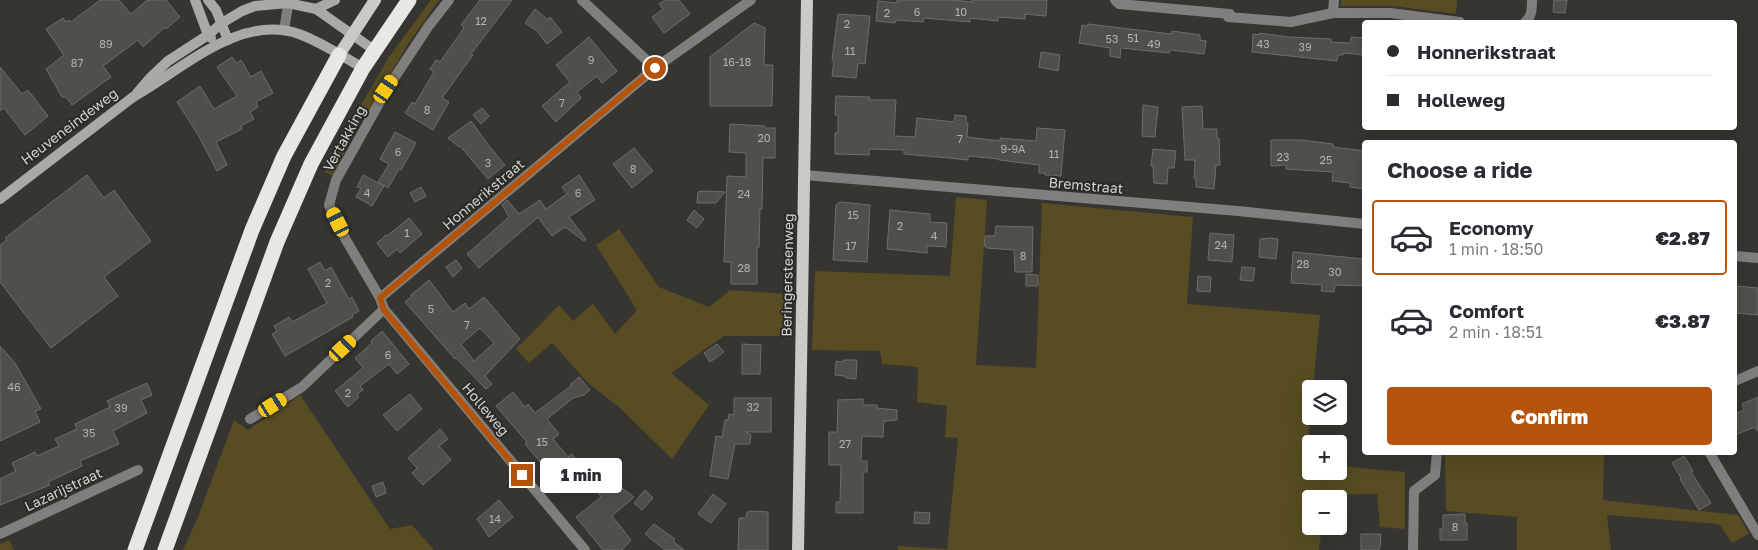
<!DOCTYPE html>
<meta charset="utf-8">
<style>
:root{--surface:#fff;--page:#f2f2f3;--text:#2b2b33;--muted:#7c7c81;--line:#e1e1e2;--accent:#b45309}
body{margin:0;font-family:"Golos Text",sans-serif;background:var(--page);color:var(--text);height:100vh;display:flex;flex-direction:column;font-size:19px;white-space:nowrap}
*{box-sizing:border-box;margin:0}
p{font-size:16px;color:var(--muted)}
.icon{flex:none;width:28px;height:28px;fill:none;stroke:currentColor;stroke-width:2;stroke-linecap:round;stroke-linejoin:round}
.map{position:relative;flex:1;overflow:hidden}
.drawer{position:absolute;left:1362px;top:140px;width:375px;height:315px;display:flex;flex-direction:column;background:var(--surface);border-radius:5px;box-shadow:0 5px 20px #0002}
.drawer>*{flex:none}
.guide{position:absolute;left:1362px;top:20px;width:375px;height:110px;border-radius:5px;box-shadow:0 5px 20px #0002;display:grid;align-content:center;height:110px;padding:0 25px;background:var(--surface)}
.fabs{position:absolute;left:1302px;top:380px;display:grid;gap:10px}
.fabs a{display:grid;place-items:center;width:45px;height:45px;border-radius:5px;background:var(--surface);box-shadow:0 5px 20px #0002;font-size:25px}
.end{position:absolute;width:22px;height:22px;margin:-11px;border:6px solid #b45309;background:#fff;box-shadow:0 0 0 2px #fff}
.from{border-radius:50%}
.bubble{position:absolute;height:35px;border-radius:5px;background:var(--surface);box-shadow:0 5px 20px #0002;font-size:16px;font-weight:800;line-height:35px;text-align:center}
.car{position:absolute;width:15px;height:30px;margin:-15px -8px;border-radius:6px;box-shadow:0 0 4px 1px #0007;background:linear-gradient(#f5c518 24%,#345 0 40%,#f5c518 0 76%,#345 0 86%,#f5c518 0)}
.guide b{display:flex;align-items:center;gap:18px;height:48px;font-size:19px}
.guide b+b{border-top:1px solid var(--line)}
.guide i{width:12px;height:12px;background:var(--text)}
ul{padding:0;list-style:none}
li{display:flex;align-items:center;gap:15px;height:75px;margin:0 10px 8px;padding:0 15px;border:2px solid transparent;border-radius:5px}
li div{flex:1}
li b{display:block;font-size:19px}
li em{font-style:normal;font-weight:800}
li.active{border-color:var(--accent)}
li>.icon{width:45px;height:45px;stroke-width:1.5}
h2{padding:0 25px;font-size:22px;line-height:60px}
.primary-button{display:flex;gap:10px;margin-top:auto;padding:10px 25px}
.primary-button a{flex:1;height:58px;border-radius:5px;background:var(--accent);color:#fff;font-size:20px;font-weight:800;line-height:58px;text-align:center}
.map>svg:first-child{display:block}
.green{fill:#574c22}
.building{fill:#504f4b;stroke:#6e6d68;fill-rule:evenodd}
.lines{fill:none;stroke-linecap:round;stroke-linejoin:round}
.street{stroke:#807f7d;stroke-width:10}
.secondary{stroke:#aaa9a6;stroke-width:10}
.primary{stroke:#cbcac5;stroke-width:12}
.highway{stroke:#e8e7e1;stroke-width:15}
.route{stroke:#b45309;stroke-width:6}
.labels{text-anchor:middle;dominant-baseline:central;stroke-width:4;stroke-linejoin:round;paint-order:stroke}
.number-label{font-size:11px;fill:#b2b1ae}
.street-label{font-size:14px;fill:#d3d2cf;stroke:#2c2b27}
</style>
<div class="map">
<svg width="1758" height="550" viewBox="0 0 1758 550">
<rect width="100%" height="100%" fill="#363531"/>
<g class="green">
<polygon points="431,0 439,0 408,44 368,112 360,107 389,57"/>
<polygon points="1341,0 1457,0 1456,14 1393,6 1341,6"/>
<polygon points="344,134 351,139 333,176 325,172"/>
<polygon points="956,197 987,200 976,365 1036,368 1042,203 1193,217 1187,304 1320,315 1313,389 1311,389 1311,408 1306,463 1311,463 1311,471 1339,471 1339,466 1405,472 1405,529 1380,527 1377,494 1325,495 1324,499 1311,499 1311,526 1322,526 1319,550 898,550 898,546 947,549 958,438 945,437 947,406 917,402 918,367 882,364 880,351 812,350 815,271 950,276"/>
<polygon points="619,229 659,287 709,307 730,290 790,294 789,336 724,336 671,373 709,405 672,459 620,408 588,383 552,343 529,363 516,349 559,305 573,321 593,304 615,334 637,310 596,245"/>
<polygon points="300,395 390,529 412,525 434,550 183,550 198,517 234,420 248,430"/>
<polygon points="1445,453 1604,453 1603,500 1738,515 1749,534 1732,543 1719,524 1607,515 1611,550 1517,550 1517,517 1446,511"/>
<polygon points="9,540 14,550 0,550 0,544"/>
</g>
<g class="building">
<polygon points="100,0 119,0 131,14 147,0 166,0 180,17 166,29 165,27 143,47 138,40 103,66 111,77 72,105 66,97 62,97 46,69 64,55 46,29 63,18 66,22 69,20 71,22"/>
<polygon points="480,0 512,0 471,54 473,55 442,98 449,102 433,130 405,113 412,102 415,104 434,72 430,69 436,60 440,62 464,28 461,25"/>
<polygon points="665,0 679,0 690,14 664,33 652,17 663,9 659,4"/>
<polygon points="897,0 952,0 972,2 972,0 1047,0 1046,16 1025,14 1025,19 998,17 998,21 970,18 970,22 924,18 923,22 896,20 895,23 876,21 878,1 897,3"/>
<polygon points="1554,0 1567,0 1565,13 1553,12"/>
<polygon points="535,9 548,20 550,17 562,32 547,44 537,31 525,23"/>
<polygon points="838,14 870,16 865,64 858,63 856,78 832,76 834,61 832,60"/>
<polygon points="754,23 765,28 764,65 773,65 772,106 710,106 710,57"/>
<polygon points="1088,24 1171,34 1172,31 1200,35 1200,40 1206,41 1204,54 1170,50 1169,53 1121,48 1120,58 1110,56 1110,48 1079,43 1082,25 1087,26"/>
<polygon points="1259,33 1289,37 1331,39 1331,42 1350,43 1351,37 1365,38 1365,52 1363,52 1363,55 1343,53 1343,55 1338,55 1337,61 1252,52 1253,34 1260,35"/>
<polygon points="589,37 617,71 602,83 597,76 577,92 581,98 556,122 542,106 570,82 556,65"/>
<polygon points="1041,52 1060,55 1058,71 1039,67"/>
<polygon points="232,57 237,63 241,60 251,77 261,71 273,93 256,102 258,107 250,112 254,119 241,126 242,129 216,142 227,165 217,171 197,133 177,102 200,86 214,109 237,96 217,67"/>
<polygon points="0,67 22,94 28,90 48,116 25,135 4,108 0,111"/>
<polygon points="836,96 870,97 869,100 896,100 894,136 915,137 917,118 954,122 955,115 966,116 966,123 968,123 967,137 1000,141 1000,138 1036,141 1037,128 1065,130 1061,176 1045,175 1045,173 1039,173 1039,165 999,160 999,159 968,156 968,160 949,158 904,154 904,150 869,149 869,155 835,154 835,133 838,132 838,115 835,115"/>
<polygon points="1143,105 1158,107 1155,137 1142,136"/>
<polygon points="1202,106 1203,129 1217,129 1217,138 1219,138 1220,165 1216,165 1214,189 1196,187 1196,179 1194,178 1195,160 1185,160 1182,107"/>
<polygon points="482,108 489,116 481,124 473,115"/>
<polygon points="471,121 489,146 505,165 488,179 460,146 459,147 448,138"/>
<polygon points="730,124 765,126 765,128 775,128 775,158 763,158 762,209 760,209 759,247 757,247 757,284 731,284 731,262 724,262 727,176 746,177 746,153 729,152"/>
<polygon points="395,132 416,143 401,170 399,169 388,188 378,182 389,164 380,159"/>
<polygon points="1271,140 1301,140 1333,144 1333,147 1365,151 1365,189 1350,187 1350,183 1332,181 1333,172 1286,169 1286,165 1271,166"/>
<polygon points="634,148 653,171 632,188 613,164"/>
<polygon points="1153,149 1176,151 1174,168 1168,168 1167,184 1154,183 1153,166 1151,166"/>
<polygon points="87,175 104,198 114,190 151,241 104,277 118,296 51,348 0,282 0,245 7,240 5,238"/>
<polygon points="363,175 384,186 372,206 356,197 361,188 357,187"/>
<polygon points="579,175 595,200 569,217 586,239 584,241 565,227 552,236 538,217 479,268 467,254 509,217 502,205 507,200 519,214 540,200 546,209 567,194 562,187"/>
<polygon points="421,187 426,196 415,202 410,193"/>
<polygon points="703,191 725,192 716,203 697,203 698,192"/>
<polygon points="840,202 870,205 867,262 833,260 836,205"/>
<polygon points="694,210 704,219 697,228 687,220"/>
<polygon points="890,210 930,214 930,222 947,223 946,247 927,246 927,253 887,249"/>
<polygon points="409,218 422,234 400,253 397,249 388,257 377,243 386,235 387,236"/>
<polygon points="996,226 1033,227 1032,272 1015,272 1014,250 986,248 986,246 984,246 985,236 995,236"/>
<polygon points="1210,233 1234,235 1232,262 1208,260"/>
<polygon points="1271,238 1278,239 1276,259 1259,257 1260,239"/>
<polygon points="1293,252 1365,259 1365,286 1335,285 1334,292 1321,291 1322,285 1291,283"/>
<polygon points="456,260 462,268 453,277 446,267"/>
<polygon points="320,262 325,271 331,267 349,299 352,297 359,311 352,315 353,317 285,356 272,334 277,331 274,326 289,317 292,322 327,303 308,269"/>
<polygon points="1242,267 1255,268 1253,281 1240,280"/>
<polygon points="1026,274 1038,275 1038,286 1026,286"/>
<polygon points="1198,276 1211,277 1210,292 1197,291"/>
<path d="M 429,280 L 453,312 L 465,303 L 469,309 L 484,297 L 520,339 L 485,376 L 492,384 L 486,389 L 456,358 L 455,359 L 405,302 L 412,296 L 411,295 ZM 480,328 L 494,343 L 474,361 L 461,344 Z"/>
<polygon points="1737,286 1758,288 1758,315 1735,313 1735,287"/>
<polygon points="382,331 409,364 397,374 389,364 360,386 363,390 357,394 359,397 348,407 335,391 363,368 355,358 372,343 371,341"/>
<polygon points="717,344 724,352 710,362 704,353"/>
<polygon points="742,344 761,345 760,374 742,374"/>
<polygon points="0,346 15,363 41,409 35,411 40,422 0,441"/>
<polygon points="843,360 857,360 856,379 846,378 845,376 835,375 836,361 843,362"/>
<polygon points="579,377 590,390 584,395 573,398 547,419 559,434 553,439 568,457 572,454 587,473 567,488 558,476 555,479 542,464 525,444 527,442 496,406 513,392 525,407 528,404 535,413 571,386 570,385"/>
<polygon points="147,383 152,395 141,400 147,413 113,431 119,444 80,461 82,466 48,482 50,485 0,505 0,479 16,471 12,463 35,452 37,456 59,446 55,439 77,429 75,424 110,407 107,401"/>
<polygon points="410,394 422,409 397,431 383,415"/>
<polygon points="1758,397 1758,430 1756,430 1755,427 1735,435 1735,414 1744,410 1742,404"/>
<polygon points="734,398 771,398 771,432 746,432 751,435 750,444 735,444 728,479 710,476 716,436 722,437 725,420 728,420 729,414 734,415"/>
<polygon points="863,399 863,405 877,405 877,408 897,410 897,420 884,421 883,437 862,436 861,461 867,461 867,472 863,472 863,513 836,513 836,502 840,502 841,465 829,465 829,432 837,432 838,400"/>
<polygon points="440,429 448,439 439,446 451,460 423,485 412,473 417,468 408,458"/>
<polygon points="1684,456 1693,471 1691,472 1711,503 1699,510 1680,479 1681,478 1672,463"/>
<polygon points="598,460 618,485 634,497 612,516 631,540 622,550 603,550 576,517 601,497 598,493 602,490 585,470"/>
<polygon points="383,482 386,493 376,497 372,486"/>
<polygon points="645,490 653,498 642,510 634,503"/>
<polygon points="713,494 726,504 711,523 698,514"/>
<polygon points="499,500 513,517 489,537 477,519"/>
<polygon points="751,511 768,512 768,550 738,550 739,518 746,518 747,512"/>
<polygon points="915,512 930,513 929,524 914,523"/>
<polygon points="1465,514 1465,523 1467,523 1467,540 1440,540 1440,529 1443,529 1443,515"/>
<polygon points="654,524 675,539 673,541 684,550 665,550 645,534"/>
<polygon points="1361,534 1381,534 1380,547 1379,547 1379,550 1361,550"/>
</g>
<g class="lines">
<g class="street">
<polyline points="582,0 655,68"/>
<polyline points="1115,0 1119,4 1230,14 1228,17 1291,22 1333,13 1390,13 1460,22"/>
<polyline points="1333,13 1334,0"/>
<path d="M 1525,22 C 1532,17 1532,8 1532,0"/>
<polyline points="284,30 289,0"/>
<polyline points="804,175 1238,211 1365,224"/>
<polyline points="1735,256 1758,258"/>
<polyline points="380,298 655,68 751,0"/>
<polyline points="384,309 585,550"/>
<polyline points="1735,381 1758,371"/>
<polyline points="250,419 302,387 384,309 380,298 346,240 329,205 336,180 387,89 428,27 449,0"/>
<polyline points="1709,452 1758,535"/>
<polyline points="0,534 138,470"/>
<polyline points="1413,550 1414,491 1435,475 1437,452"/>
</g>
<g class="secondary">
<polyline points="195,0 208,35 211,38"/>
<polyline points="208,0 216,10 228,40"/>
<polyline points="316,9 335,0"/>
<polyline points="137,93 150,78 168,61 208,35 222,23 242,11 255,6 288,3 316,9 374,50"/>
<path d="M 0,199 L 133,97 C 182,70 239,13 299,34 C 321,42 342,56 363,68"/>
</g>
<g class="primary">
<polyline points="339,55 375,0"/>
<polyline points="798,550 807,0"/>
</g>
<g class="highway">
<polyline points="135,550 252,230 284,156 339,55"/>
<polyline points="165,550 277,242 311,164 363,68 409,0"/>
</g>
</g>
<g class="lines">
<polyline class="route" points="522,475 384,310 380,298 655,68"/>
</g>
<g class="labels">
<g class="number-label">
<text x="917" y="11">6</text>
<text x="961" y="11">10</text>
<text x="887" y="12">2</text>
<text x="481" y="20">12</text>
<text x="847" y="23">2</text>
<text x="1133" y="37">51</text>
<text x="1112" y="38">53</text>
<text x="106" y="43">89</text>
<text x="1154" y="43">49</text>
<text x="1263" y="43">43</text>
<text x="1305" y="46">39</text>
<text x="850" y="50">11</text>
<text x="591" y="59">9</text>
<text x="737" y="61">16-18</text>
<text x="77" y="62">87</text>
<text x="562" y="102">7</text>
<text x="427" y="109">8</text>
<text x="764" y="137">20</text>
<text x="960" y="138">7</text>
<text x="1013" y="148">9-9A</text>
<text x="398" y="151">6</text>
<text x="1054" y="153">11</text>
<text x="1283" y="156">23</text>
<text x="1326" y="159">25</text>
<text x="488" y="162">3</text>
<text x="633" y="168">8</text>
<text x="367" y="192">4</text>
<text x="578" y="192">6</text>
<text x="744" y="193">24</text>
<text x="853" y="214">15</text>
<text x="900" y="225">2</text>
<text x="407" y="232">1</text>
<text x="934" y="235">4</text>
<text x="1221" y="244">24</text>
<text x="851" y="245">17</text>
<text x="1023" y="255">8</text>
<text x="1303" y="263">28</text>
<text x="744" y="267">28</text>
<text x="1335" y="271">30</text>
<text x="328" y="282">2</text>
<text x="431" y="308">5</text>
<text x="467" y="324">7</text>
<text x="388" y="354">6</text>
<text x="14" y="386">46</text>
<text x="348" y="392">2</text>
<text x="753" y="406">32</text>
<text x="121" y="407">39</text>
<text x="89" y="432">35</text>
<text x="542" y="441">15</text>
<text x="845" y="443">27</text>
<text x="495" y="518">14</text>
<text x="1455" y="526">8</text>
</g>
<g class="street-label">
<text transform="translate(69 126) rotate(-37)">Heuveneindeweg</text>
<text transform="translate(344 138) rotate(-61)">Vertakking</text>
<text transform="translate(1086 185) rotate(5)">Bremstraat</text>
<text transform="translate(483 194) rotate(-40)">Honnerikstraat</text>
<text transform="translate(787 275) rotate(-89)">Beringersteenweg</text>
<text transform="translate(486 409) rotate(50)">Holleweg</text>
<text transform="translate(63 489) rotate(-25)">Lazarijstraat</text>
</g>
</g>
</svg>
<div class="fabs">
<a><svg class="icon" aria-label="layers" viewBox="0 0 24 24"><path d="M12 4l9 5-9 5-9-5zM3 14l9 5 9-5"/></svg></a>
<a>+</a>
<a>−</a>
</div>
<i class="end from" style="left:655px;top:68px"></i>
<i class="end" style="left:522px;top:475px"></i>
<div class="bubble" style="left:540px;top:458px;width:82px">1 min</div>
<i class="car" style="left:386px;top:89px;rotate:34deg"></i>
<i class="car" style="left:338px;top:222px;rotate:333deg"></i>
<i class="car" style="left:343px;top:348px;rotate:47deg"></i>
<i class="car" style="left:273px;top:405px;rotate:58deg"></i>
<div class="guide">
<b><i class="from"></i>Honnerikstraat</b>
<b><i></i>Holleweg</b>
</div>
<section class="drawer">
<h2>Choose a ride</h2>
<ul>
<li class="active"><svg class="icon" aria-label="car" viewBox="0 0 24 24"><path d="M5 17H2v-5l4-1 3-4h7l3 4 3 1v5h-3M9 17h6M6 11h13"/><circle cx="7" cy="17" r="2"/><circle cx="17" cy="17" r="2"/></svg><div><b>Economy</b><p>1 min · 18:50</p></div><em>€2.87</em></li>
<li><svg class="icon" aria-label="car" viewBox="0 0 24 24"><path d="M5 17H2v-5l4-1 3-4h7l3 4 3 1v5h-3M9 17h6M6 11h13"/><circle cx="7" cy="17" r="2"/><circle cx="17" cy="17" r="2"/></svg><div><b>Comfort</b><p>2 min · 18:51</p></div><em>€3.87</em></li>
</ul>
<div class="primary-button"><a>Confirm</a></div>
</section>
</div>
